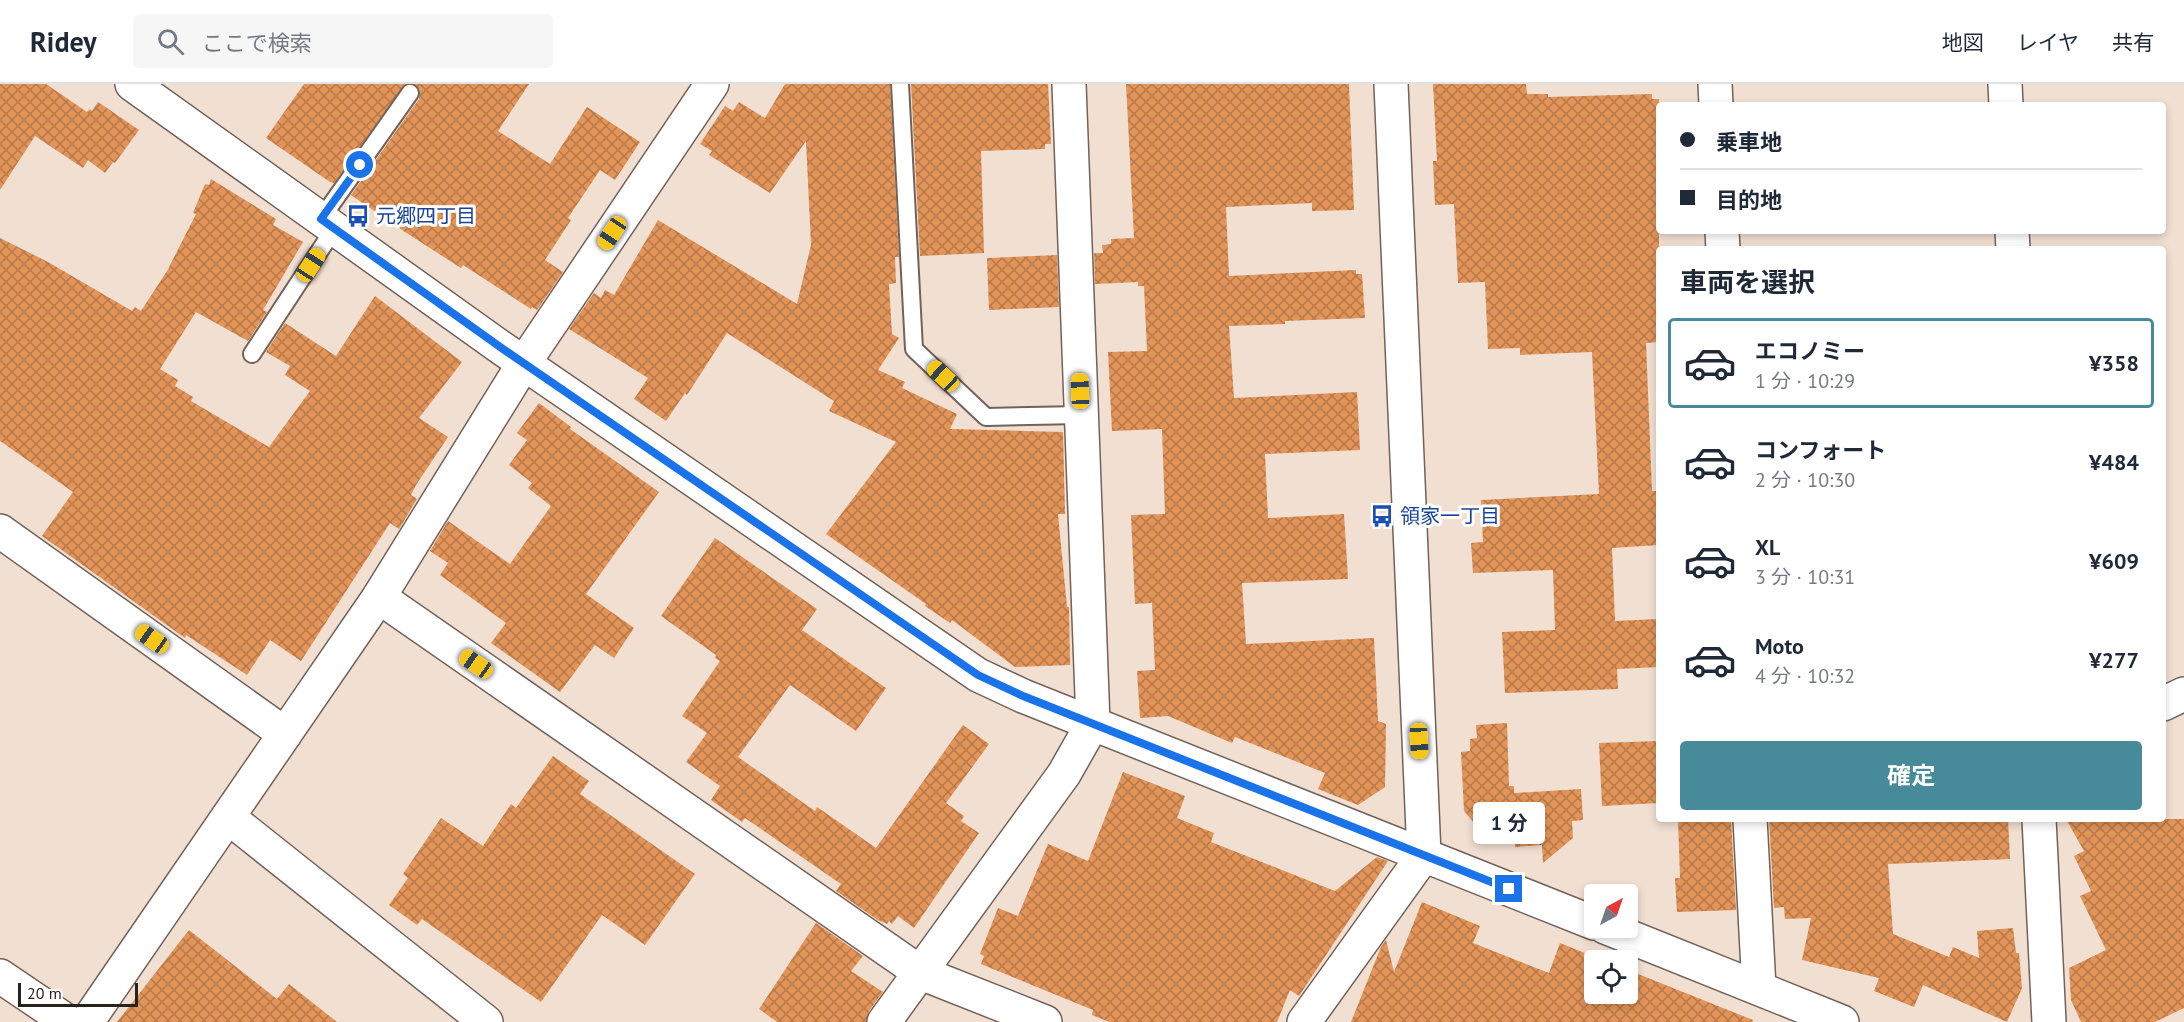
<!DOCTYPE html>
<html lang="ja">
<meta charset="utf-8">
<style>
:root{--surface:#fff;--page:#f6f6f7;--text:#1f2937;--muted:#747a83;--line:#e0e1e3;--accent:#478a9a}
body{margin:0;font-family:"PT Sans","Noto Sans JP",sans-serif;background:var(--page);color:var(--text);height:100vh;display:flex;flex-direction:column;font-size:22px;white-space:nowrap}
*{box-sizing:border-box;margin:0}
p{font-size:20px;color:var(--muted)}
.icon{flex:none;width:33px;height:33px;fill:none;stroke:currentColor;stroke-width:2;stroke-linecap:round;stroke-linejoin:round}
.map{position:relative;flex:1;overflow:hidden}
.side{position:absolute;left:1656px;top:162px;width:510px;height:576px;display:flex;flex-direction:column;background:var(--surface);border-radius:6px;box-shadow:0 3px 9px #0003}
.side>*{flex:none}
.top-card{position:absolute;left:1656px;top:18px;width:510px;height:132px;border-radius:6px;box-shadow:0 3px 9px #0003;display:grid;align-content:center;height:132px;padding:0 24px;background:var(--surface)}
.needle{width:39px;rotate:40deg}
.fabs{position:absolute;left:1584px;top:800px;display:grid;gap:12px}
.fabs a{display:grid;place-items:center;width:54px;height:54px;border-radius:6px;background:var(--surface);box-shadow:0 3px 9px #0003;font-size:30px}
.scale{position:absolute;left:18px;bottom:15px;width:120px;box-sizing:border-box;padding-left:6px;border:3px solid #28221d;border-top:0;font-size:16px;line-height:21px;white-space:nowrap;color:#28221d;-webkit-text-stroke:4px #fff;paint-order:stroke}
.end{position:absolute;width:27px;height:27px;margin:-14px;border:8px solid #1a73e8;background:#fff;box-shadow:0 0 0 3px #fff}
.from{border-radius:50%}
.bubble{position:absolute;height:42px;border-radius:6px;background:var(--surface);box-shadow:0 3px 9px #0003;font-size:20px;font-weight:700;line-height:42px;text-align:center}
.car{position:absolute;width:18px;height:36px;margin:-18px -9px;border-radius:8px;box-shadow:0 0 4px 2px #0007;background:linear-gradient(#f5c518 24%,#345 0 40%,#f5c518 0 76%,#345 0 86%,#f5c518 0)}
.top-card b{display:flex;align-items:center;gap:21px;height:57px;font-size:22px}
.top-card b+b{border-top:2px solid var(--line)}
.top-card i{width:15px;height:15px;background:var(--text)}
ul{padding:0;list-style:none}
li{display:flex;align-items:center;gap:18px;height:90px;margin:0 12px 9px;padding:0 12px;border:3px solid transparent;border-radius:6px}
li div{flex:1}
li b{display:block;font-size:22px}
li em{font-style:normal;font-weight:700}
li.on{border-color:var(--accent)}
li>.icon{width:54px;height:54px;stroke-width:1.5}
h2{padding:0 24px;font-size:27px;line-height:72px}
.primary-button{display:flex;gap:12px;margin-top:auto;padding:12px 24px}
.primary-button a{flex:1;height:69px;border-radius:6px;background:var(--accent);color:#fff;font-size:24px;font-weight:700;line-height:69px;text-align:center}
header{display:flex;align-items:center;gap:36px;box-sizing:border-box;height:84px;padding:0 30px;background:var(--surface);border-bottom:2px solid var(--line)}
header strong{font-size:28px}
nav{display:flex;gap:33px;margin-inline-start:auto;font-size:21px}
.search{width:420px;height:54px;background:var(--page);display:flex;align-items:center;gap:15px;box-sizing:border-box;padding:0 21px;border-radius:6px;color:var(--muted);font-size:22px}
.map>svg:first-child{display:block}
.building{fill:url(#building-cross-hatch)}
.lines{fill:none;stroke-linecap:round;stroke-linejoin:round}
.lane-casing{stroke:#726258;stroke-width:20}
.street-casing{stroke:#726258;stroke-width:36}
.secondary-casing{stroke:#726258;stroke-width:36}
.lane{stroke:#fff;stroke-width:16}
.street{stroke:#fff;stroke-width:33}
.secondary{stroke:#fff;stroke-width:33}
.route{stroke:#1a73e8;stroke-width:8}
.labels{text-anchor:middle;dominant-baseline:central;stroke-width:6;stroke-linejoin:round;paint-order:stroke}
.transit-label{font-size:20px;fill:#164399;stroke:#fff;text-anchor:start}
</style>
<header>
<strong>Ridey</strong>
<div class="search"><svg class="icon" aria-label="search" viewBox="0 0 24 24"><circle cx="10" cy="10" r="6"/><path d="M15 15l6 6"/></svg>ここで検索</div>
<nav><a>地図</a><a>レイヤ</a><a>共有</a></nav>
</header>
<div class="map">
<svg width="2184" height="938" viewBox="0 0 2184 938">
<defs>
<pattern id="building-cross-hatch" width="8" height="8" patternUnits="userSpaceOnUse" patternTransform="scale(1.5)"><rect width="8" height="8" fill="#e29459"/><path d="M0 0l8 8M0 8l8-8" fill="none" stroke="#b77849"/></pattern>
</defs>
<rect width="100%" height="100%" fill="#f1dfd2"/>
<g class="building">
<polygon points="0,0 46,0 87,28 90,25 92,27 98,18 139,46 115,79 113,78 105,89 88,76 83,84 35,52 0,106"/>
<polygon points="304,0 405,0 334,99 330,98 266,54"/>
<polygon points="415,0 529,0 498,47 550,80 587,23 640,58 615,96 600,86 568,134 571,136 545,176 563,188 537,226 532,223 531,225 463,181 461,184 405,148 351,111 419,15 420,5"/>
<polygon points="785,0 890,0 899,173 895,173 896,199 889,200 892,250 899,254 878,286 905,298 902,304 957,330 950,345 1063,348 1065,430 1058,430 1067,523 1069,523 1070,581 1015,583 952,536 950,539 925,522 926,520 826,450 896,358 829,327 834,317 727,249 687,311 685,309 666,337 634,315 648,294 569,245 594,209 601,214 605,206 614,211 658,136 797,220 811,161 806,57 770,109 709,71 712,67 700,60 725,22 733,27 739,18 765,34"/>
<polygon points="911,0 1048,0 1051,60 1045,60 1045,65 981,67 984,169 920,172"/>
<polygon points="1126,0 1349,0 1354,126 1312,127 1312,119 1226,123 1229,192 1356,186 1356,190 1362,190 1365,234 1285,237 1285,240 1229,242 1234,314 1357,308 1360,366 1265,370 1268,434 1344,430 1348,495 1242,499 1246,560 1374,554 1378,637 1386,640 1385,703 1358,721 1318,705 1325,689 1235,653 1232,659 1168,632 1140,634 1137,587 1155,586 1152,519 1135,520 1131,431 1165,430 1162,345 1112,347 1108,268 1147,267 1144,202 1138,202 1138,198 1095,200 1094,169 1103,169 1102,161 1111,160 1111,155 1134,154"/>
<polygon points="1433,0 1526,0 1527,10 1548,10 1548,13 1652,10 1652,15 1659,15 1659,258 1646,259 1652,407 1659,407 1659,461 1612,464 1615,537 1659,535 1659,583 1617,585 1618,605 1505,609 1502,548 1555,546 1553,486 1473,489 1471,459 1483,458 1481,416 1599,410 1592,268 1520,271 1520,264 1488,265 1485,198 1458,199 1454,120 1435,121 1433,77 1437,77"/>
<polygon points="211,95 276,135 273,141 303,158 263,226 267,228 248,257 196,228 160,285 178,296 175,302 193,313 191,317 269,363 310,307 285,291 290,282 266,268 285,239 336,272 375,212 462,278 419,334 448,353 416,401 411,411 417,415 399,445 390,439 301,577 270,556 247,591 186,551 185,554 42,452 73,408 0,357 0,154 48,178 132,227 135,223 141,227 167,187 196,130 193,129 205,100 209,101"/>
<polygon points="1057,171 1059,223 989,226 987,174"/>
<polygon points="539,319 571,343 570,345 659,408 586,510 634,544 614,574 595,561 560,608 491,559 506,539 440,491 448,479 430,467 448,437 510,480 551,422 528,404 532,399 509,381 527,356 517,349"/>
<polygon points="715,454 817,525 802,546 886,604 856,647 790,601 738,673 815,727 817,723 876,764 963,641 989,660 946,719 964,732 961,737 979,749 914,844 898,832 892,840 889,837 887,840 878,836 836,807 841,800 745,734 742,738 711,716 720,702 686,678 707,649 682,632 720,577 715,574 716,571 661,532"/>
<polygon points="1507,639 1509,702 1514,702 1514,709 1581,705 1583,736 1572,737 1573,754 1543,779 1542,761 1515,763 1514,752 1486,753 1464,727 1461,668 1470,667 1470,655 1477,654 1476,641"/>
<polygon points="1659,657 1659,719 1602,722 1599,659"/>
<polygon points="553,672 589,697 580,710 695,790 645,861 602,831 541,918 422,835 417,841 389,821 408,794 403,790 441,734 483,762 511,720 516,724"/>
<polygon points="1123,688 1185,712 1177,734 1214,749 1211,758 1335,807 1377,773 1388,777 1299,912 1290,906 1277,938 1109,938 1092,931 1093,926 981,880 984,872 980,870 998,824 1018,832 1048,760 1088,777"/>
<polygon points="1678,735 1731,735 1736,826 1677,828 1675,794 1680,794"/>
<polygon points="1769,735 2008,735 2010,775 1888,780 1893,850 1949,873 1953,863 1979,874 1977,847 2013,844 2016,869 2019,869 2022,904 2007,938 1923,901 1914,923 1874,907 1879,894 1802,876 1811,834 1785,835 1784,823 1774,824"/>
<polygon points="2066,735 2184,735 2184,924 2155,938 2081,938 2071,916 2069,884 2106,866 2080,812 2091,807 2074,772 2084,767"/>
<polygon points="1422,818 1480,842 1473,859 1549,889 1560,859 1602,876 1594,876 1594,909 1628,909 1628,886 1753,936 1752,938 1351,938 1381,863 1386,856 1394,888"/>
<polygon points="816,839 863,872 851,887 883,908 869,927 866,938 777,938 759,925"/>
<polygon points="189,846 277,915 289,900 337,938 117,938"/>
</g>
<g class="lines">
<g class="lane-casing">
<g id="lane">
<polyline points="900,0 914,265 986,333 1081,331"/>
<polyline points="321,135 410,9"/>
<polyline points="252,270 334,145"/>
</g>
</g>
<g class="street-casing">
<g id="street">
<polyline points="1715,0 1716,21"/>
<polyline points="2005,0 2006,21"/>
<polyline points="1722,147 1723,165"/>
<polyline points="2012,147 2013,165"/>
<polyline points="0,447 285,650"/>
<polyline points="379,513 921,889 1045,938"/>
<polyline points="2163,620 2184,610"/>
<polyline points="228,733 486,938"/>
<polyline points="1750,735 1759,904"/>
<polyline points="2039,735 2049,938"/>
<polyline points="0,892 68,938"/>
<polyline points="87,938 379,513 524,279 712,0"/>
<polyline points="884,938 1064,690 1093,639"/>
<polyline points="1304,938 1424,771"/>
</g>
</g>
<g class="secondary-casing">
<g id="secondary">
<polyline points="132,0 503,265 978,591 1023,612 1594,839"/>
<polyline points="1069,0 1093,639"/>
<polyline points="1391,0 1424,771"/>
<polyline points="1605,843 1842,938"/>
</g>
</g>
<use href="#lane" class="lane"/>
<use href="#street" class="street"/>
<use href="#secondary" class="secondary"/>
</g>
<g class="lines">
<polyline class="route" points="360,81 321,135 503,265 978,591 1023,612 1509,805"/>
</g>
<defs>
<g id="bus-bare" transform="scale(1.8)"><path d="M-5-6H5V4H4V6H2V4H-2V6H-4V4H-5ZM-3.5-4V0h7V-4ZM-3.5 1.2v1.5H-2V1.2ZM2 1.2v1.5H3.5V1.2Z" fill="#1a4fb4" stroke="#fff" stroke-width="2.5" paint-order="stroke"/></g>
</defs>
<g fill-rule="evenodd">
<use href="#bus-bare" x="358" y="132"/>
<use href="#bus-bare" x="1382" y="432"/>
</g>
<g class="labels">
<g class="transit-label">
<text x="376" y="132">元郷四丁目</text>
<text x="1400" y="432">領家一丁目</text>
</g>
</g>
</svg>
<div class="fabs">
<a><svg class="needle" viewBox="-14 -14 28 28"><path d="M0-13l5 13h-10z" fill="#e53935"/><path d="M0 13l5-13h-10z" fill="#747a83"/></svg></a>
<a><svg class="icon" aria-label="locate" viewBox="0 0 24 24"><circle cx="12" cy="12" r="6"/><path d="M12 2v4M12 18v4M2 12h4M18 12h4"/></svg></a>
</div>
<div class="scale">20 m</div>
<i class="end from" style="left:360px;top:81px"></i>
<i class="end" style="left:1509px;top:805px"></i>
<div class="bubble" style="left:1473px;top:718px;width:72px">1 分</div>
<i class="car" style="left:612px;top:149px;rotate:214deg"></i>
<i class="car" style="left:311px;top:181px;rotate:33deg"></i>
<i class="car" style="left:943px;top:292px;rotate:313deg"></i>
<i class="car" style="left:1080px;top:307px;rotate:358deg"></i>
<i class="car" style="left:152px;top:555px;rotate:305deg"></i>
<i class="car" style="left:476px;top:580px;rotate:305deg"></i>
<i class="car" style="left:1419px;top:657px;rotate:177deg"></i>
<div class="top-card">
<b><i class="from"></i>乗車地</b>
<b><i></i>目的地</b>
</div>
<section class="side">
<h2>車両を選択</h2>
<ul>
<li class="on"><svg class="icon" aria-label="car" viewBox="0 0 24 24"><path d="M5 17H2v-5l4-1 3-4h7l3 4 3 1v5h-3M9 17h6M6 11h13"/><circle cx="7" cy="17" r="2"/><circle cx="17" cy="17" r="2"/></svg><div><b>エコノミー</b><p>1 分 · 10:29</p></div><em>¥358</em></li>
<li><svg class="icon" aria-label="car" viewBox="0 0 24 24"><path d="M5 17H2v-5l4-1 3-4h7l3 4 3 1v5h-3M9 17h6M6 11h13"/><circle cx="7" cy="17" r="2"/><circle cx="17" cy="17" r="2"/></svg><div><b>コンフォート</b><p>2 分 · 10:30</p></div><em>¥484</em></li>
<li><svg class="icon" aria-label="car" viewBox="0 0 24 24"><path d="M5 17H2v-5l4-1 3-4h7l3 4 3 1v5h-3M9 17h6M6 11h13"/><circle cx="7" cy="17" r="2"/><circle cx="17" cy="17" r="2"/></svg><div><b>XL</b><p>3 分 · 10:31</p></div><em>¥609</em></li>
<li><svg class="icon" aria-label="car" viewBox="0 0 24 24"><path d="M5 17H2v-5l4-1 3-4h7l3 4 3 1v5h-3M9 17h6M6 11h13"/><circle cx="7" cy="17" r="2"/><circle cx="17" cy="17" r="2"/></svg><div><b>Moto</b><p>4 分 · 10:32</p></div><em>¥277</em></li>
</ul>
<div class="primary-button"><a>確定</a></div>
</section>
</div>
